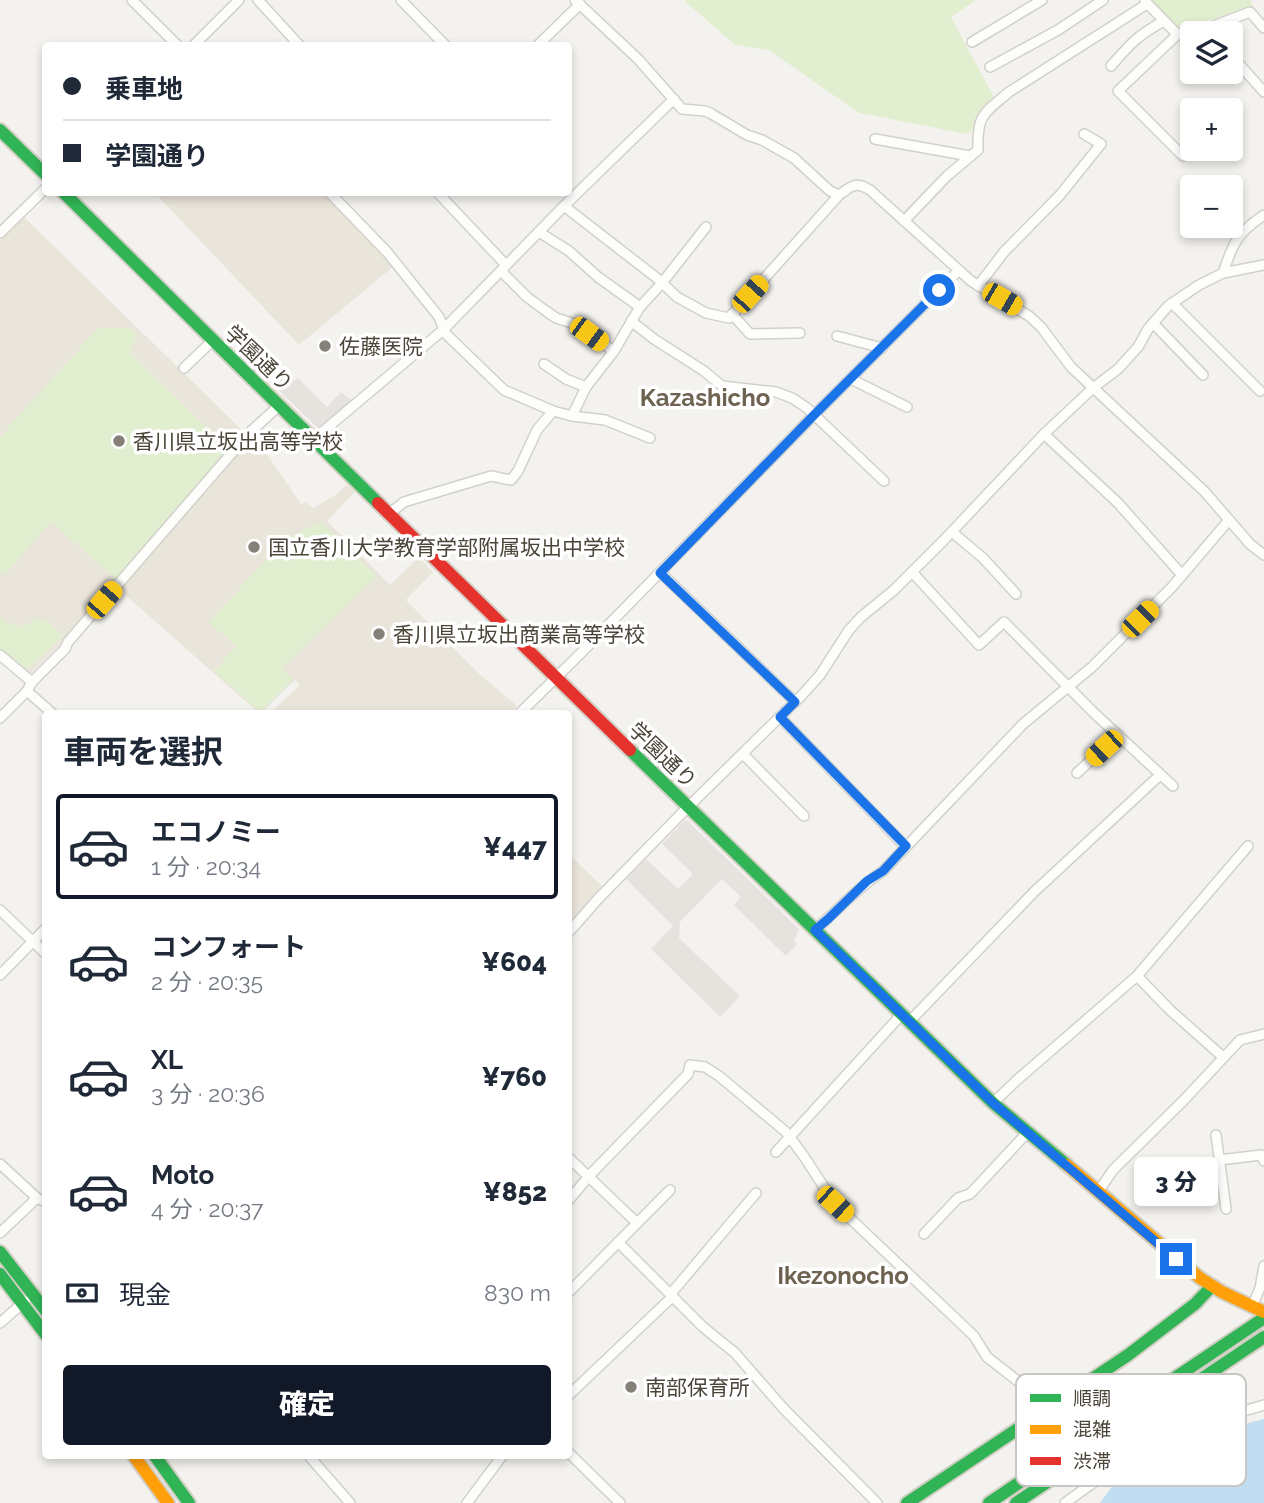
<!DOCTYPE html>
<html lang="ja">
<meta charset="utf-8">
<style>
:root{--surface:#fff;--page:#f6f6f7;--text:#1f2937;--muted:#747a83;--line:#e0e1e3;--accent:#111827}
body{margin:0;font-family:Raleway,"Noto Sans JP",sans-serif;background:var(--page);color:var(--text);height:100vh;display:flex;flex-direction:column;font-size:26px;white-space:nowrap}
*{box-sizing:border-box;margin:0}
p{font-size:23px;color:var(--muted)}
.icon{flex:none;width:38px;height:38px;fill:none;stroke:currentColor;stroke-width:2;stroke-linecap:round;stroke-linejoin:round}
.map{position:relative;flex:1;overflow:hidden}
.sheet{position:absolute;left:42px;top:710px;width:530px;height:749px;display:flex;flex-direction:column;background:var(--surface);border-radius:7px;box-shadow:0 4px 10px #0003}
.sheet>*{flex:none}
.top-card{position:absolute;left:42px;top:42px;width:530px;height:154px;border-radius:7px;box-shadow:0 4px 10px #0003;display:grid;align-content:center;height:154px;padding:0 21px;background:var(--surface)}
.fabs{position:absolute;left:1180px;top:21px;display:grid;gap:14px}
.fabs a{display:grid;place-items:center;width:63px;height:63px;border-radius:7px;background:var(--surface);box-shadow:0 4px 10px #0003;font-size:35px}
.end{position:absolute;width:32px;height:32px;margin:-16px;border:9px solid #1a73e8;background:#fff;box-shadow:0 0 0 4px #fff}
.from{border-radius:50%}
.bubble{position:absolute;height:49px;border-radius:7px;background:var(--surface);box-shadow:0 4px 10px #0003;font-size:23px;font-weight:800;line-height:49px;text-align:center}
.car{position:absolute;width:21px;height:42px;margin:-21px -10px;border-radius:9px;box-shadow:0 0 5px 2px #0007;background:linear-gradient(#f5c518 24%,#345 0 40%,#f5c518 0 76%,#345 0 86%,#f5c518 0)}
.top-card b{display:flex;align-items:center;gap:24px;height:66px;font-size:26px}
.top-card b+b{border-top:2px solid var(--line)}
.top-card i{width:18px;height:18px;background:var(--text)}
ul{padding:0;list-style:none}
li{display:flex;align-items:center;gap:21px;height:105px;margin:0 14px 10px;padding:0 7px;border:4px solid transparent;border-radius:7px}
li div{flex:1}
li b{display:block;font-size:26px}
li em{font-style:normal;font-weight:800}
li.current{border-color:var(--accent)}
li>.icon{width:63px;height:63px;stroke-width:1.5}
h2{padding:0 21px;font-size:32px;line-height:84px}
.pay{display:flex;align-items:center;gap:18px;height:77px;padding:0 21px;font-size:26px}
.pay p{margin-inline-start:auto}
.cta{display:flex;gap:14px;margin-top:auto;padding:14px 21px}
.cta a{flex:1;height:80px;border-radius:7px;background:var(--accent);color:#fff;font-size:28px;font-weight:800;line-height:80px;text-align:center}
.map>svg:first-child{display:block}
.education{fill:#eae5da}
.green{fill:#e1eecf}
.parking{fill:#e6e3df}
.water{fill:#c0ddf1}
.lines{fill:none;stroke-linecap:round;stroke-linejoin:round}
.street-casing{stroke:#d2d0cb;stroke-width:12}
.fast-casing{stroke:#d3cfc5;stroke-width:16}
.slow-casing{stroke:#d3cfc5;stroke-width:16}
.jam-casing{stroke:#d3cfc5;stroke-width:16}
.street{stroke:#fdfdfc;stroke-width:9}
.fast{stroke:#30b455;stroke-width:12}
.slow{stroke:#ff9f0a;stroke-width:12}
.jam{stroke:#e5322d;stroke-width:12}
.route{stroke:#1a73e8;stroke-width:9}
.poi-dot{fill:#868178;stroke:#fff;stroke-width:2.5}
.labels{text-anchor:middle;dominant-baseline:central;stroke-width:7;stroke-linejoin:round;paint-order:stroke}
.poi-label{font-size:21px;fill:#4b4439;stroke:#fff;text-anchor:start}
.street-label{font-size:21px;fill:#4b4439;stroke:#fff}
.quarter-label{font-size:24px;font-weight:bold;fill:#6e6250;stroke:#fff}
.key{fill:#fff;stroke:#c9c7c4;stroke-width:2}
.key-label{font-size:19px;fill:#4b4439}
</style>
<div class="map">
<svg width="1264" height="1503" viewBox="0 0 1264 1503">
<rect width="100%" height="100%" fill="#f4f2ee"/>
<g class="education">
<polygon points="155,193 326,193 395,265 299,345"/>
<polygon points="24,217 245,433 73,632 29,675 0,652 0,240"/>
<polygon points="253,434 301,504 305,502 313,508 334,496 347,485 355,492 327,521 390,585 419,557 433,572 406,600 476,671 517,706 508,714 269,714 300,685 295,680 260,714 121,591 121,588"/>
<polygon points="569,854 603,887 569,925"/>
</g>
<g class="green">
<polygon points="685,0 976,0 951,17 998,105 968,134 859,113 769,50 735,45 687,3"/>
<polygon points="1151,0 1251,0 1253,7 1179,29"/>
<polygon points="98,328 130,328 137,335 130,353 230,450 118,581 54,524 48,524 5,575 2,572 0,573 0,435 1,436"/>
<polygon points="321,522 377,576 282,668 293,679 260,712 214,671 236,646 209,622 284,540"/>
<polygon points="0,617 9,624 26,626 37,618 47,621 63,636 26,671 0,648"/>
</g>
<g class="parking">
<polygon points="278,364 294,381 298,378 327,407 341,392 352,401 318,428 264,376"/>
<polygon points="686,819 799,929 794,941 797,944 786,956 734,905 741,897 722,879 680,922 679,938 740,996 720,1017 651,949 673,926 626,879 646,859 678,889 693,874 662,844"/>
</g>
<polygon class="water" points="1264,1419 1264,1503 1100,1503 1116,1481 1155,1459 1214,1432"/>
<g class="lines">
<g class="street-casing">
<g id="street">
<polyline points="132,0 178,46"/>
<polyline points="258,0 300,46"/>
<polyline points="401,0 446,46"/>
<path d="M 575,0 L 638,59 L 682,109 L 705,111 L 710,113 L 747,135 L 762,140 L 794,158 L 830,191 L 839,195 C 852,186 855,181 870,190 L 971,281 L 1029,316 L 1041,327 L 1071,367 L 1204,491 L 1250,544 L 1264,555"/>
<polyline points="1145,1 1176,33 1187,37 1192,35"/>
<polyline points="1208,28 1250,12 1264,28"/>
<polyline points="1195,33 1208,28 1212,33"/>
<polyline points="1178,34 1118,91 1183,156"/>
<polyline points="972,42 1042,0"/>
<polyline points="193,46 239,0"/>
<polyline points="537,46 580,4"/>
<polyline points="1230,54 1264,92"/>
<path d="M 1111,66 C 1130,44 1138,35 1164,21"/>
<polyline points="990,67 1058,30 1103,0"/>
<polyline points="875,139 970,156"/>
<polyline points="329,192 387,252 439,317 446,334 504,390 553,411 572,416 605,420 650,438"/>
<polyline points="437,192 506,265"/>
<polyline points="564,206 658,279 677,297 706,313 729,318 839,195"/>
<path d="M 904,221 L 947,176 L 978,150 C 977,115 983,114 1009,92 L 1147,4"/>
<polyline points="539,232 569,251 598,277 640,307"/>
<polyline points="0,233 46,188"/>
<polyline points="501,271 527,297 546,311 556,318 572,323 614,351"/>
<path d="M 1223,273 C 1233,243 1237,233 1264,215"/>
<polyline points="978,286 1004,252 1060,195 1101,144 1084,134"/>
<polyline points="1172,303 1260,391"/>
<polyline points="732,314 750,334 800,333"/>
<polyline points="631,321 654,339 704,371 722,386 776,392 792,398 807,408 884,481"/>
<polyline points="1153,323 1203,375"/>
<polyline points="837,336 882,348"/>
<polyline points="544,364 566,379 586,387"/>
<polyline points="184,368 213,340"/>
<polyline points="851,379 907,407"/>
<polyline points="572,416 586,387 614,351 640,307 662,283 706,227"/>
<polyline points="1044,434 1118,503 1182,575"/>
<polyline points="314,439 443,330 564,206 674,99"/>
<polyline points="390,513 404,502 414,499 491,476 511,480 518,471 537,430 553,411"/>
<polyline points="952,532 983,558 1016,594"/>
<polyline points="912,572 979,645 1004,622 1093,712 1173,786"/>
<polyline points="661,573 795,702"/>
<polyline points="0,655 32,682"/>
<polyline points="27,691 53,714"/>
<polyline points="519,714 578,656 815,414 958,271"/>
<polyline points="780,717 906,847"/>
<polyline points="0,718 27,691 32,682 65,649 68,642 250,432 280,405"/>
<polyline points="743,754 804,816"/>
<polyline points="1077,773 1118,735"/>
<polyline points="0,910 46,954"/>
<path d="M 815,930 C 838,910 858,887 883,871 L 1023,724 L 1092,667 L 1172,587 L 1229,520"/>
<polyline points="569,932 598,899 682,813 802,695 820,675 849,630 861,617 894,590 944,540 1044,434 1093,388 1118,369 1138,347 1148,329 1168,306 1199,285 1223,273 1264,265"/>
<polyline points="0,975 46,928"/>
<polyline points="1137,976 1170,1010 1223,1057"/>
<polyline points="909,1022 1034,892 1160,775"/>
<polyline points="993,1103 1017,1080 1137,976 1248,846"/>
<polyline points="1216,1135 1226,1209"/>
<polyline points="776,1152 902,1014"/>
<polyline points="569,1158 637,1223"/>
<polyline points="1219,1160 1261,1155 1264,1161"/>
<polyline points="0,1164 37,1198 46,1202"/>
<polyline points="1098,1192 1113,1170 1184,1100 1240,1040 1264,1034"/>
<polyline points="569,1200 588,1177 688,1074 690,1065 705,1067 719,1076 786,1132 803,1155 835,1204 974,1336 987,1357 1051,1407"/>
<polyline points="0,1233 37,1198"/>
<polyline points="924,1234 958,1198 970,1194 1027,1133"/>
<polyline points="618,1242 703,1327 735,1353 783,1408 877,1503"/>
<polyline points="569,1292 670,1190"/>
<polyline points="1252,1307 1260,1288 1264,1266"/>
<polyline points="0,1323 25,1301"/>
<polyline points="569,1395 670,1299 674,1290 756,1193"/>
<polyline points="569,1453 620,1503"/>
<polyline points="309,1456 350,1503"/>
<polyline points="467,1503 502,1456"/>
<path d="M 1065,1503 C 1081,1492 1097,1479 1114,1469 C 1162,1440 1210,1420 1264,1405"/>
</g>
</g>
<g class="fast-casing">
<g id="fast">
<polyline points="0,130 46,175"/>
<polyline points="63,192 378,503"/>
<polyline points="630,750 993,1103 1067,1165"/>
<polyline points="0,1252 46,1311"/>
<polyline points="0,1274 46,1335"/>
<polyline points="155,1456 189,1503"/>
<polyline points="907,1503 1128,1355 1195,1304 1212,1286"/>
<polyline points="989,1503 1264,1318"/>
<polyline points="1016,1503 1264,1337"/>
</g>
</g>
<g class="slow-casing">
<g id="slow">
<polyline points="1067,1165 1200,1278 1222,1292 1264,1312"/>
<polyline points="134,1456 168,1503"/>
</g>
</g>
<g class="jam-casing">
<polyline id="jam" points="378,503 630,750"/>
</g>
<use href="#street" class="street"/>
<use href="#fast" class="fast"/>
<use href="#slow" class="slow"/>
<use href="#jam" class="jam"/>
</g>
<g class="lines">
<polyline class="route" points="939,290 815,414 660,573 795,702 780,717 906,846 883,871 867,881 828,919 815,930 993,1103 1176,1259"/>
</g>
<g class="poi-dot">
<circle cx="325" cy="346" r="7"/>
<circle cx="119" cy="441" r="7"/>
<circle cx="254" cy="547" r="7"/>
<circle cx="379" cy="634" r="7"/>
<circle cx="631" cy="1387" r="7"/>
</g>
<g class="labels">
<g class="poi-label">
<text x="339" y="346">佐藤医院</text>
<text x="133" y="441">香川県立坂出高等学校</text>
<text x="268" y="547">国立香川大学教育学部附属坂出中学校</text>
<text x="393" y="634">香川県立坂出商業高等学校</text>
<text x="645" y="1387">南部保育所</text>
</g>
<g class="street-label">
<text transform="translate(259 358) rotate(44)">学園通り</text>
<text transform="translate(663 755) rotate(44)">学園通り</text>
</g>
<g class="quarter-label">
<text x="705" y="397">Kazashicho</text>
<text x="843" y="1275">Ikezonocho</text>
</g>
</g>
<rect x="1016" y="1374" width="230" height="112" rx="10" class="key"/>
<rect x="1030" y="1394" width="31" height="8" fill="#30b455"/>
<rect x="1030" y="1425" width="31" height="9" fill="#ff9f0a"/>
<rect x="1030" y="1457" width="31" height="8" fill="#e5322d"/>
<g class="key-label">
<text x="1073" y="1405">順調</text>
<text x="1073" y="1436">混雑</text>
<text x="1073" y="1468">渋滞</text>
</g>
</svg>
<div class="fabs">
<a><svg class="icon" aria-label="layers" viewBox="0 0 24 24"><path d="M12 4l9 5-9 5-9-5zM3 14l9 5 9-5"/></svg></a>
<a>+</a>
<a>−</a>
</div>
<i class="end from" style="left:939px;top:290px"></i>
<i class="end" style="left:1176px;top:1259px"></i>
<div class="bubble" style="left:1134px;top:1157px;width:84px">3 分</div>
<i class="car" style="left:750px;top:294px;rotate:42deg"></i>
<i class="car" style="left:1002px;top:299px;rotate:120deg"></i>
<i class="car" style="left:589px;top:334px;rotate:126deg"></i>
<i class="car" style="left:104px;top:600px;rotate:41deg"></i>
<i class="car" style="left:1140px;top:619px;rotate:45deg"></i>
<i class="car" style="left:1104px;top:748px;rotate:227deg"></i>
<i class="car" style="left:835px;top:1204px;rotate:133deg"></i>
<div class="top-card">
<b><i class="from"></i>乗車地</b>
<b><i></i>学園通り</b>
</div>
<section class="sheet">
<h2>車両を選択</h2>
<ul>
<li class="current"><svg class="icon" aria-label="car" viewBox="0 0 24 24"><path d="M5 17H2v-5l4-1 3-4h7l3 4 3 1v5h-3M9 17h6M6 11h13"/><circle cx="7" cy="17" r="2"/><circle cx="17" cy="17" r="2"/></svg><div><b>エコノミー</b><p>1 分 · 20:34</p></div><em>¥447</em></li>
<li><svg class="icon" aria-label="car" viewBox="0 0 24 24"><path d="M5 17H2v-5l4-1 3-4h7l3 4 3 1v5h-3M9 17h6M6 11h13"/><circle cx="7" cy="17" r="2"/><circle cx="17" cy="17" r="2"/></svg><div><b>コンフォート</b><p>2 分 · 20:35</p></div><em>¥604</em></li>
<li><svg class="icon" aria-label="car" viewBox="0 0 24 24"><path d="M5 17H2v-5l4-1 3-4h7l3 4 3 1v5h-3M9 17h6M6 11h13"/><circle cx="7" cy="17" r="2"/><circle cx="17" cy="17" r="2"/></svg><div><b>XL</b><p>3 分 · 20:36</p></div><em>¥760</em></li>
<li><svg class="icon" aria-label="car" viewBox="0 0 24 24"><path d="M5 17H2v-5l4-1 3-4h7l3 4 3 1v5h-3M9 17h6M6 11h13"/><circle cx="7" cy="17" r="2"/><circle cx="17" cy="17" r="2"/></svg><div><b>Moto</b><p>4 分 · 20:37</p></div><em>¥852</em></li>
</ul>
<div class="pay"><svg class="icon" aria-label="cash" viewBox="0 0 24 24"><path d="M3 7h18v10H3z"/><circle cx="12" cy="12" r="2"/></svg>現金<p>830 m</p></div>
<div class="cta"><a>確定</a></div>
</section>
</div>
